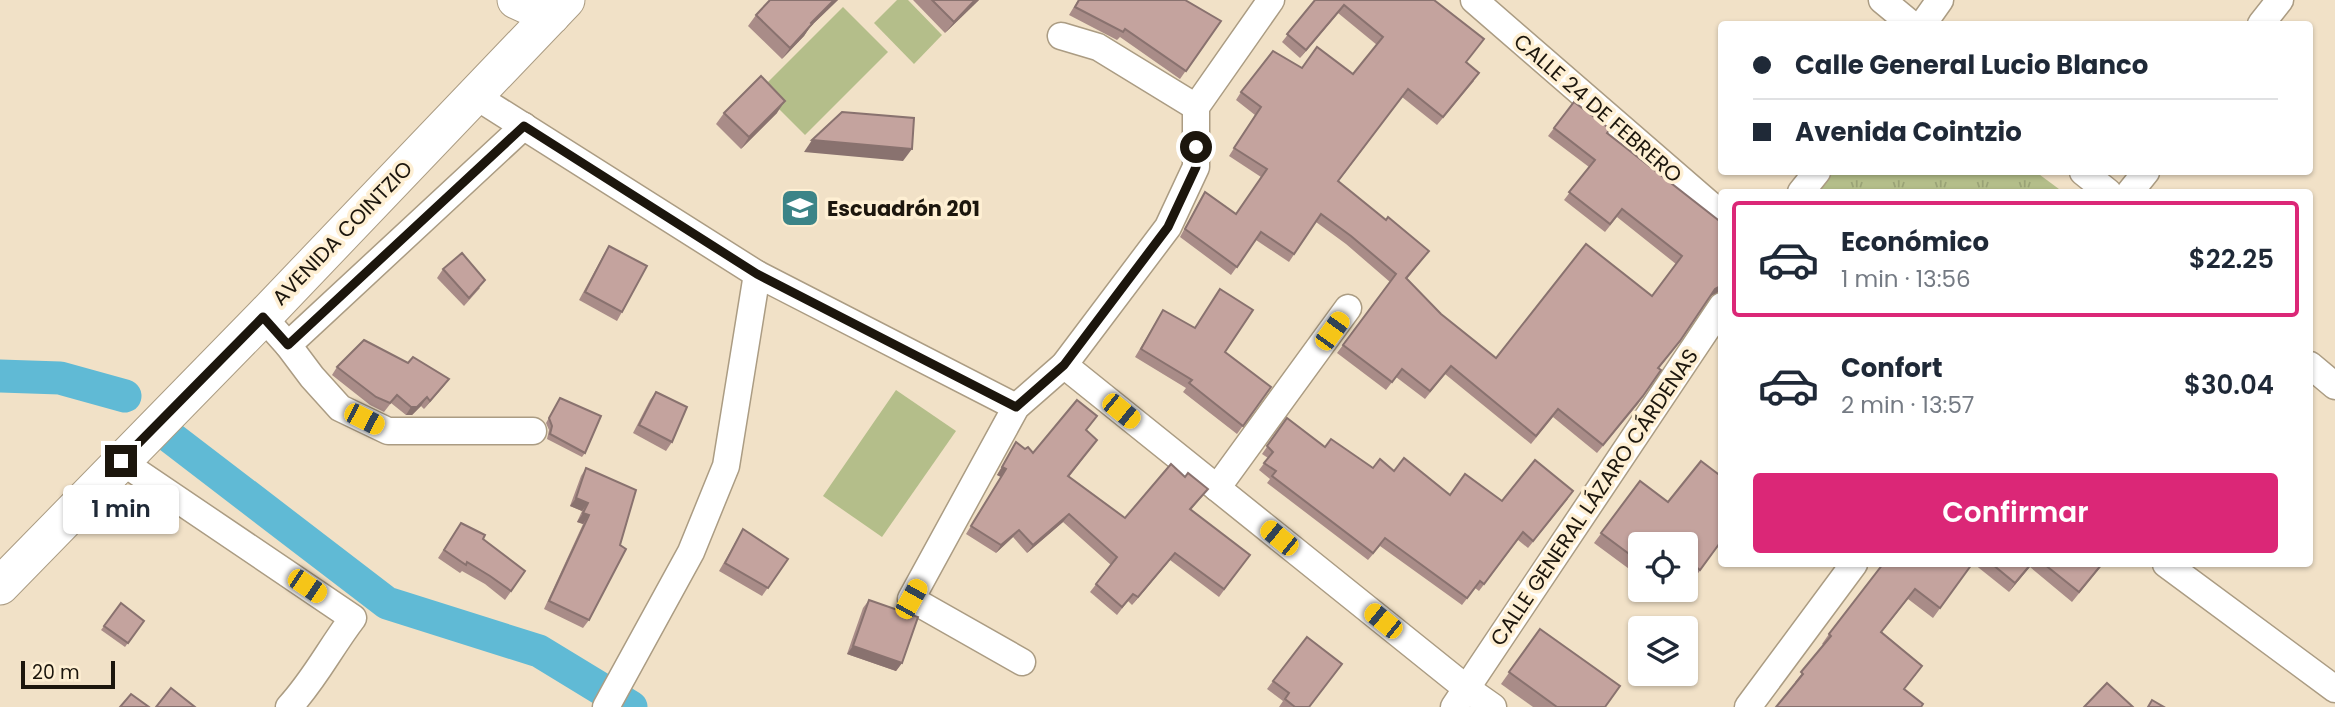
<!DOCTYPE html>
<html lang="es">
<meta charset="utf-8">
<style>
:root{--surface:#fff;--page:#f2f2f3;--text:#1f2937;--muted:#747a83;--line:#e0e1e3;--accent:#db2777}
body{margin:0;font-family:Poppins,sans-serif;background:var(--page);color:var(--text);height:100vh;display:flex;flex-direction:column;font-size:26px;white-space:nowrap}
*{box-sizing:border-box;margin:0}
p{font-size:23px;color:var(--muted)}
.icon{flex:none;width:38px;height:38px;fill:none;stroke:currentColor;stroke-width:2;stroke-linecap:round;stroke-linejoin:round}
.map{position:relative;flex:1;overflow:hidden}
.drawer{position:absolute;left:1718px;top:189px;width:595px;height:378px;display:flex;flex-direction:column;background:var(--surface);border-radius:7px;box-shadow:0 2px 5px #0004}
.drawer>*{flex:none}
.hud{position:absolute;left:1718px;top:21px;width:595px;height:154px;border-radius:7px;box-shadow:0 2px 5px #0004;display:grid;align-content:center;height:154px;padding:0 35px;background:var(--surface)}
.tools{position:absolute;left:1628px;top:532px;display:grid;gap:14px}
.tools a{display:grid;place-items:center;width:70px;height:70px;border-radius:7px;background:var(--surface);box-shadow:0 2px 5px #0004;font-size:35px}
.scale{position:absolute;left:21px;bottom:18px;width:94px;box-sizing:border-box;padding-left:7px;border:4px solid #1c160d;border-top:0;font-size:19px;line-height:24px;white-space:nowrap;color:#1c160d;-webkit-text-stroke:5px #feefd3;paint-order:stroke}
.end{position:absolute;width:32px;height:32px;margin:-16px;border:9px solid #1c160d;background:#fff;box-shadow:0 0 0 4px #fff}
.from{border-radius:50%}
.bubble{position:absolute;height:49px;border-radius:7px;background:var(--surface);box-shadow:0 2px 5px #0004;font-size:23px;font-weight:600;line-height:49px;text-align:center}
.car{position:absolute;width:21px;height:42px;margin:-21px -10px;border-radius:9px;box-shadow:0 0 5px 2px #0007;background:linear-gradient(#f5c518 24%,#345 0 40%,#f5c518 0 76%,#345 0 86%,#f5c518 0)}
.hud b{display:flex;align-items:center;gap:24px;height:66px;font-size:26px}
.hud b+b{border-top:2px solid var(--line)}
.hud i{width:18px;height:18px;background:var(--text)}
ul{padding:12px 0 0;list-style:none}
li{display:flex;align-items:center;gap:21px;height:116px;margin:0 14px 10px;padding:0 21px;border:4px solid transparent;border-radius:7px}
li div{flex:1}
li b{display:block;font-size:26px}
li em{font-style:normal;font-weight:600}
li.selected{border-color:var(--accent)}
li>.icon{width:63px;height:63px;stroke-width:1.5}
.action{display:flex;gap:14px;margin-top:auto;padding:14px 35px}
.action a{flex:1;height:80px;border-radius:7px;background:var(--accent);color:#fff;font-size:28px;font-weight:600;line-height:80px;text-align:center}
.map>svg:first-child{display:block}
.park{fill:url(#park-tufts)}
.pitch{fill:#b4be8a}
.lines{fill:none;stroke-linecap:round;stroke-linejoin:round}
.canal{stroke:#60bad5;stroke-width:33}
.minor-casing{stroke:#ab9c83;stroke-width:29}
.secondary-casing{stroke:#ab9c83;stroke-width:39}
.minor{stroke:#fff;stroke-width:26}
.secondary{stroke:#fff;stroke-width:37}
.wall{fill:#a98c88}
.shaded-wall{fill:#89726f}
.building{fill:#c4a39e;stroke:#89726f;stroke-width:2}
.route{stroke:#1c160d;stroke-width:9}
.labels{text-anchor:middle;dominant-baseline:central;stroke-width:7;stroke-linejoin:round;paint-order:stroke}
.street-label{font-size:21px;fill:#1c160d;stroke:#feefd3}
.poi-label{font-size:21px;font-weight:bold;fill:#1c160d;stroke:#feefd3;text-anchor:start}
</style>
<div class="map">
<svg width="2335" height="707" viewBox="0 0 2335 707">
<defs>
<pattern id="park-tufts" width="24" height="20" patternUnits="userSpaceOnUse" patternTransform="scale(1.75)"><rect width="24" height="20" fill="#b4be8a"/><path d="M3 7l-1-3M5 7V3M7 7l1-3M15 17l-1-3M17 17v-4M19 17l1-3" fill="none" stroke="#9aa376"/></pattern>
</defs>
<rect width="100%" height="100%" fill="#f1e1c7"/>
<polygon class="park" points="1832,172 2036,172 2063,192 1815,192"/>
<g class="pitch">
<polygon points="897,0 908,0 942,35 914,64 874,23"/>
<polygon points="843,7 888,52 805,135 760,90"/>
<polygon points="896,390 956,431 882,537 823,496"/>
</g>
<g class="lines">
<g class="canal">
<polyline points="0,376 60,378 125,396"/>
<polyline points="165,433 387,603 539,651 631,707"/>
</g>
<g class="minor-casing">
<g id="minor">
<polyline points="1474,0 1722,215"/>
<polyline points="1882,0 1911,24"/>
<polyline points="1923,24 1940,0"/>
<polyline points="2261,24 2280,0"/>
<polyline points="1061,36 1098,47 1196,107"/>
<polyline points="474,95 757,274 1016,407"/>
<polyline points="2083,172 2108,192"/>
<polyline points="1801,192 1817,172"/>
<polyline points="2130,192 2146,172"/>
<polyline points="263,317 288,345 524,126"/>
<polyline points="288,345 312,377 340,408 388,431 533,431"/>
<polyline points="1064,365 1466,688 1493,707"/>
<polyline points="2310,365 2335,386"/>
<path d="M 121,461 L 353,618 C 330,648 315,679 289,707"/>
<polyline points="1217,488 1348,308"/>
<polyline points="2166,564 2335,689"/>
<polyline points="1022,662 911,599 1016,407 1064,365 1168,227 1196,167 1196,107 1271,0"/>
<polyline points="606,707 691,552 726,466 757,274"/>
<polyline points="1454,707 1722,306"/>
<polyline points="1748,707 1854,564"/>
</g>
</g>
<g class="secondary-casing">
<g id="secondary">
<polyline points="516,0 551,16"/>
<polyline points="0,586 263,317 566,0"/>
</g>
</g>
<use href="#minor" class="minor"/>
<use href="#secondary" class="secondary"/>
</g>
<g class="wall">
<polygon points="770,0 838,0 810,27 804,36 782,59 748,26 756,15"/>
<polygon points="913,0 979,0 945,33"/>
<polygon points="1078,0 1185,0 1221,21 1180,79 1120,37 1117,40 1069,15"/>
<polygon points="1315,0 1434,0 1484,39 1466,62 1474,81 1437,125 1402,97 1338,182 1386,220 1429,251 1407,279 1441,314 1496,358 1652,296 1676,264 1617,217 1605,232 1564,200 1589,167 1548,136 1554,128 1607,133 1720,291 1709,297 1674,349 1659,368 1638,404 1597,453 1553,417 1531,444 1445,374 1425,399 1396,377 1386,390 1337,353 1390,282 1346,244 1316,222 1289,262 1256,240 1231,275 1180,237 1200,200 1205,192 1236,214 1261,177 1229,156 1255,115 1236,100 1241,92 1302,68 1353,74 1377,45 1338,13 1300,58 1282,42"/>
<polygon points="724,113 777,113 741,149 716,124"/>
<polygon points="609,246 622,312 617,321 579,300 604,254"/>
<polygon points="443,269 480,288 464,306 437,278"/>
<polygon points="1163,310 1225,352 1271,387 1237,434 1183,392 1186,388 1135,357"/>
<polygon points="408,363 449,379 424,409 421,406 412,415 406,415 391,403 384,412 370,405 332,375 337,367"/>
<polygon points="656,392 672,442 666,451 633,433 650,400"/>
<polygon points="560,398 585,453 582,457 547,439 549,430 546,423"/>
<polygon points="1287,418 1325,447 1373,468 1394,471 1450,495 1502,501 1568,499 1528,548 1518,540 1479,591 1475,588 1462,605 1380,546 1368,560 1267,483 1270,479 1259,470 1268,458 1262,454"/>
<polygon points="1097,440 1069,477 1125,518 1185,477 1208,489 1191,510 1250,555 1219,597 1170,560 1132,605 1128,601 1117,615 1090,592 1111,565 1063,522 1027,553 1013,537 996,553 966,534 1001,477 997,475 1016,442 1025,449 1033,453"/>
<polygon points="586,468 589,620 583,628 544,609 583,524 577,522 582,511 570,506 581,476"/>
<polygon points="1722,477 1722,548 1719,545 1693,580 1685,574 1685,544 1640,544 1640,577 1594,543 1640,481 1668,502"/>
<polygon points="461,523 525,571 505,600 485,584 462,571 460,573 438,558"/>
<polygon points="743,529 788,559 762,596 719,571"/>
<polygon points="1883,564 1972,564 1933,618 1908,599 1882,632 1922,666 1915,676 1796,683 1795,682 1824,645 1822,644 1829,634"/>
<polygon points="1974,564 2103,564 2072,602 2030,567 2009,592"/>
<polygon points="869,600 902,663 896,671 847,654 863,608"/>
<polygon points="121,603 144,621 125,647 101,630"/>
<polygon points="1540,629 1605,707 1533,707 1501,684"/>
<polygon points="1273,681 1309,707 1279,707 1283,701 1267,689"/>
</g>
<g class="shaded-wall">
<polygon points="834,0 838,0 810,27 804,36 782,59 790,48 811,23"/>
<polygon points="975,0 979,0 945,33 954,22"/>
<polygon points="1344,5 1338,13 1300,58 1306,50"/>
<polygon points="785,101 777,113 741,149 749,137"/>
<polygon points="812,140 912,149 903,161 804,152"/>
<polygon points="1722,285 1722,288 1720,291 1709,297 1715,289"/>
<polygon points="449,379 443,387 424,409 430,401"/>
<polygon points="427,397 421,406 412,415 406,415 411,407"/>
<polygon points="1002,467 1006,469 1001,477 997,475"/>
<polygon points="576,498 588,503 582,511 570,506"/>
<polygon points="583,513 589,515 583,524 577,522"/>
<polygon points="1069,514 1063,522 1027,553 1033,545"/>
<polygon points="1019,530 1013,537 996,553 1001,545"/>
<polygon points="1175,553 1170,560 1132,605 1138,597"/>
<polygon points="2031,564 2032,564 2009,592 2015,583"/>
<polygon points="853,646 902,663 896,671 847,654"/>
</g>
<g class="building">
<polygon points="770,0 834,0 811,23 812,24 790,48 756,15"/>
<polygon points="932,0 975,0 954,22"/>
<polygon points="1079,0 1185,0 1221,21 1186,71 1125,29 1123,32 1075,7"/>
<polygon points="1315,0 1434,0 1484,39 1466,62 1479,73 1443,117 1408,89 1338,181 1386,220 1388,217 1429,251 1406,278 1441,314 1496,358 1586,244 1652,296 1682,256 1622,209 1610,224 1569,192 1595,160 1554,128 1574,102 1610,129 1607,133 1722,223 1722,285 1715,289 1680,341 1658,368 1661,370 1643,396 1603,445 1558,409 1536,436 1451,366 1430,391 1402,369 1392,382 1343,345 1396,274 1351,236 1321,214 1294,254 1261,232 1237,267 1185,229 1205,192 1236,214 1267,169 1234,148 1261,107 1241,92 1273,51 1302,68 1317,47 1353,74 1383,37 1344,5 1306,50 1287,34"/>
<polygon points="761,76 785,101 749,137 724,113"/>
<polygon points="842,112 914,118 912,149 812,140"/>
<polygon points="609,246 647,266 622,312 585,292"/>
<polygon points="462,253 485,280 469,298 443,269"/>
<polygon points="1220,289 1253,310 1225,352 1271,387 1243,426 1189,383 1192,380 1141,349 1163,310 1195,328"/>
<polygon points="364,340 408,363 413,357 449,379 430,401 427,397 417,407 411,407 397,395 390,403 376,397 337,367"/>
<polygon points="656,392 687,407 672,442 639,425"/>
<polygon points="560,398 601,416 585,453 550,434 552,426 549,418"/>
<polygon points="1077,400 1097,416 1086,430 1097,440 1068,476 1125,518 1171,464 1185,477 1188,473 1208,489 1190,509 1250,555 1224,589 1175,553 1138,597 1133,594 1122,607 1096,584 1117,557 1069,514 1033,545 1019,530 1001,545 971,526 1006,469 1002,467 1016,442 1025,449 1028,447 1033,453"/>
<polygon points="1287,418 1325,447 1331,439 1373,468 1380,459 1394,471 1404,458 1450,495 1465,474 1502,501 1535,460 1573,491 1533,541 1523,532 1484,584 1480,581 1467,598 1385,538 1373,553 1272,476 1276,471 1264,463 1273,452 1267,446"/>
<polygon points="1701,461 1722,477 1722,540 1700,570 1685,558 1685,544 1640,544 1640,562 1601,533 1640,481 1668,502"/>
<polygon points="586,468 636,490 620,545 626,549 589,620 549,601 589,515 583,513 588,503 576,498"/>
<polygon points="461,523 485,535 483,539 525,571 511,591 490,576 467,562 466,565 444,550"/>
<polygon points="743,529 788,559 768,588 725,563"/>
<polygon points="1883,564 1972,564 1940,608 1915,589 1881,632 1922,666 1904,689 1923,704 1921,707 1776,707 1803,674 1801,672 1831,636 1829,634"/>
<polygon points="1992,564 2031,564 2015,583"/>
<polygon points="2044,564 2102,564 2079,592"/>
<polygon points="869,600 918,617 902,663 853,646"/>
<polygon points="121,603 144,621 128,643 104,626"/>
<polygon points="1540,629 1620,686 1605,707 1557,707 1509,672"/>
<polygon points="1307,637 1342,664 1309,707 1295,707 1285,699 1289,693 1273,681"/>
<polygon points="2107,683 2133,707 2084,707"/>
<polygon points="171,688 195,707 156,707"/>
<polygon points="131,694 149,707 120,707"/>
<polygon points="2152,700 2164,707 2148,707"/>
</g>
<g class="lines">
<polyline class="route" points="121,461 263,317 288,345 524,126 757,274 1016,407 1064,365 1168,227 1196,167 1196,147"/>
</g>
<defs>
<g id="school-square" transform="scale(2.0125)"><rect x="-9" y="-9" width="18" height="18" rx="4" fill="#3c8487" stroke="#feefd3"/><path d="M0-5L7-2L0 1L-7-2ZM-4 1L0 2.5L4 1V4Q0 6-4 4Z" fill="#fff"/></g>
</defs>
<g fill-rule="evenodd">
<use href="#school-square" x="800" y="208"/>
</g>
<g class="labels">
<g class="street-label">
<text transform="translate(1598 108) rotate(41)">CALLE 24 DE FEBRERO</text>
<text transform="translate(342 233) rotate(-46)">AVENIDA COINTZIO</text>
<text transform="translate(1594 497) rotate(-56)">CALLE GENERAL LÁZARO CÁRDENAS</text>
</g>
<g class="poi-label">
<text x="827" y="208">Escuadrón 201</text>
</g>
</g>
</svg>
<div class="tools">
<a><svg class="icon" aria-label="locate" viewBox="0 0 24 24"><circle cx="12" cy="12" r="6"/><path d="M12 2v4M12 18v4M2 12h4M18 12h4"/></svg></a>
<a><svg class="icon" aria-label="layers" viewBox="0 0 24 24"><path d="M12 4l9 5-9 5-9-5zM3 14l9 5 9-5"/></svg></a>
</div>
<div class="scale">20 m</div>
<i class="end from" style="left:1196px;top:147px"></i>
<i class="end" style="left:121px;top:461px"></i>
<div class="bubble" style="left:63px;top:485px;width:116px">1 min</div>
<i class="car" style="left:1332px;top:331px;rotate:36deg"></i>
<i class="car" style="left:1121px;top:411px;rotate:129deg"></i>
<i class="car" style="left:364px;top:419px;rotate:117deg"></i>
<i class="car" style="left:1279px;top:538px;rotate:309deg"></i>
<i class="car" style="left:307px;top:586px;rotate:124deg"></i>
<i class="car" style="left:911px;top:599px;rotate:29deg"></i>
<i class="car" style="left:1383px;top:621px;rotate:309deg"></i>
<div class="hud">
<b><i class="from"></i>Calle General Lucio Blanco</b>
<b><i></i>Avenida Cointzio</b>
</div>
<section class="drawer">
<ul>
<li class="selected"><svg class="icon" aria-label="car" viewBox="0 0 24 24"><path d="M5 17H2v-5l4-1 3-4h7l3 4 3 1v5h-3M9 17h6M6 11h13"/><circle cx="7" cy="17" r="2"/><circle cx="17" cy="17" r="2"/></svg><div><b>Económico</b><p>1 min · 13:56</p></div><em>$22.25</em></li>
<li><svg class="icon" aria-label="car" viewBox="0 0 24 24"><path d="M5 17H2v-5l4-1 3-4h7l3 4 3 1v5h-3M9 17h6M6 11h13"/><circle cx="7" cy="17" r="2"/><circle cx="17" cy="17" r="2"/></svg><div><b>Confort</b><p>2 min · 13:57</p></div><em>$30.04</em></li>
</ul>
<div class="action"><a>Confirmar</a></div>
</section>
</div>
